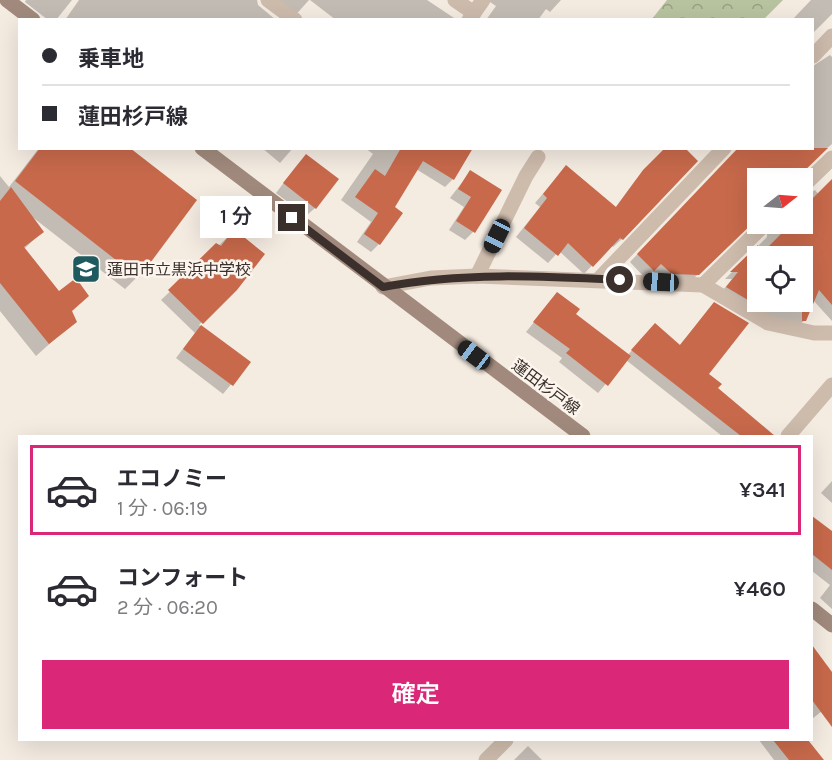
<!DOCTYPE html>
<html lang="ja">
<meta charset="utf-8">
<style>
:root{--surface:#fff;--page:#f7f7f7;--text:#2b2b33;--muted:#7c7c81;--line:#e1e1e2;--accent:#db2777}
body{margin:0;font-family:Karla,"Noto Sans JP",sans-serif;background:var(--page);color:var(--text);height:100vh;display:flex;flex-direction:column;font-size:22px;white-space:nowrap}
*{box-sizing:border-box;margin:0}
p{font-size:20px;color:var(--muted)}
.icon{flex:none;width:33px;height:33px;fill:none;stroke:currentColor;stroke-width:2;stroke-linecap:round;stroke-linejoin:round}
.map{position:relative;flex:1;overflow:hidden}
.details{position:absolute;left:18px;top:435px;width:795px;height:306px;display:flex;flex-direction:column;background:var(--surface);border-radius:0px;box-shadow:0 6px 24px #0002}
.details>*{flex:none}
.guide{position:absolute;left:18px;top:18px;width:796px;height:132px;border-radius:0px;box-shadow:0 6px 24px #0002;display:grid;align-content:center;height:132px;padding:0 24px;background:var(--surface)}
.needle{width:39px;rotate:73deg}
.tools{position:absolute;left:747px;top:168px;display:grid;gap:12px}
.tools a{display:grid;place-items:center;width:66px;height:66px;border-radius:0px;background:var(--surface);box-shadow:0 6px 24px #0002;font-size:30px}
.end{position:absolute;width:27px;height:27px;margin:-14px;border:8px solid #3b302b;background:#fff;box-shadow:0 0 0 3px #fff}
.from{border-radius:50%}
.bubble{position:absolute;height:42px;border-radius:0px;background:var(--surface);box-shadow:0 6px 24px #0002;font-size:20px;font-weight:600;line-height:42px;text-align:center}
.car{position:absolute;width:18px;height:36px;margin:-18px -9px;border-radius:8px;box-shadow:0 0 4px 2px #0007;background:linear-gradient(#222 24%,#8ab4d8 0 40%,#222 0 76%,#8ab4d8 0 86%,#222 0)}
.guide b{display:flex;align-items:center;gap:21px;height:57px;font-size:22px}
.guide b+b{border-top:2px solid var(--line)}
.guide i{width:15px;height:15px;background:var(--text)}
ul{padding:10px 0 0;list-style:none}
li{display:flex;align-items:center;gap:18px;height:90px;margin:0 12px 9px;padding:0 12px;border:3px solid transparent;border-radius:0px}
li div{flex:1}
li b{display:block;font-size:22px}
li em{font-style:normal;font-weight:600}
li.selected{border-color:var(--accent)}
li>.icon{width:54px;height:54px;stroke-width:1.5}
.button{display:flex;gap:12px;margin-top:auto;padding:12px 24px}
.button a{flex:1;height:69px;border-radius:0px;background:var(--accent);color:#fff;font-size:24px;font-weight:600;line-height:69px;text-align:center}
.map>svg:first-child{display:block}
.forest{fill:url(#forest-crowns)}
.shadow{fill:#0003;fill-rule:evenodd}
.building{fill:#c8694b}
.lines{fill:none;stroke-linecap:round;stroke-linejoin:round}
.street{stroke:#cdbbac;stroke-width:15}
.secondary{stroke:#a18a7d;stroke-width:15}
.route{stroke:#3b302b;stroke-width:8}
.labels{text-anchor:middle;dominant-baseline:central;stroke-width:5;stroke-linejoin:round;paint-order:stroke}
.poi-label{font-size:16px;fill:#3b302b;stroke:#fbf5ee;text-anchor:start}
.street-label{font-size:16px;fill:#3b302b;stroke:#fbf5ee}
</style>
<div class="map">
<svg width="832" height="760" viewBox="0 0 832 760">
<defs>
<pattern id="forest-crowns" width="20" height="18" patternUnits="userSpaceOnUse" patternTransform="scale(1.5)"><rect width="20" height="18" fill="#b8c4a0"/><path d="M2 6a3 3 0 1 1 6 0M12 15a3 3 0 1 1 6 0" fill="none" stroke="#97a083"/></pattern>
</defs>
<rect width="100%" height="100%" fill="#f4ebe1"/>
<polygon class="forest" points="667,0 783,0 764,19 652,19"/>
<g class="shadow">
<polygon points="26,0 72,0 56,20 48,20 25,2"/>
<polygon points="79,0 257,0 258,5 276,20 65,20"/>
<polygon points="266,0 309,0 292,19"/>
<polygon points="310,0 427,0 457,20 336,20"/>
<polygon points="487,0 561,0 550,12 546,9 538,20 486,20 496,6"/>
<polygon points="811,0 832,0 832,14 813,33 813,20 792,20"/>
<polygon points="830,55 832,57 832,144 813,160 813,66"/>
<polygon points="39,148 128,148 137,277 125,289 31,216 42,232 24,249 75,321 36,356 0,311 0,176 9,187"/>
<polygon points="262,148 293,148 280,163"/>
<polygon points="365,148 462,148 453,179 445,187 416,169 393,208 379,244 371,252 357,242 371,222 341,200 373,154"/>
<polygon points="667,148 622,239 613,247 611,245 584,274 559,251 548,263 516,237 540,207 535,203 558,176 615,208 635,181"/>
<polygon points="740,148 800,173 795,178 758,178 758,222 749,224 690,282 664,281 652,271 645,278 630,262"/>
<polygon points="298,164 315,208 306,216 276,193"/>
<polygon points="470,172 473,232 465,240 449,230 464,207 450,198"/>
<path d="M 815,190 L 832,210 L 832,321 L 813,300 L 806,319 L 798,326 L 766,321 L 719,295 L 732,279 L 725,279 L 767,237 L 767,229 L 761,224 L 802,224 L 802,198 ZM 758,256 L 802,256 L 802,302 L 758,302 Z"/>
<polygon points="234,231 235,289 199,325 249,363 223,394 176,358 195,333 161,300"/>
<polygon points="557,294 574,314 627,356 647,333 679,346 714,304 707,374 716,389 769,433 766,436 722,436 626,360 598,393 559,362 562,358 526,332"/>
<polygon points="832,481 832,503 821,493"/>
<polygon points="812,517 832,533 832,609 820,598 830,585 812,571"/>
<polygon points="816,653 832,675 832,703 812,719 812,656"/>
<polygon points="759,740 806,740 822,760 774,760"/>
<polygon points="528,746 542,760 514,760"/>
</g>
<g class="building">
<polygon points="40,148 130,148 197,200 139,278 15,181"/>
<polygon points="401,148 473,148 454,180 423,161 395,207 403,213 380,245 364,234 378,213 355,197 375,169 385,176"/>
<polygon points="665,148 685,148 698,161 623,240 620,238 593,267 568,243 558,256 524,228 547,198 543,194 566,165 616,207 643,170"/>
<polygon points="738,148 828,148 797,178 758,178 758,218 699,275 672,274 661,264 654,271 637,254"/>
<polygon points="306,154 339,179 316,209 283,183"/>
<polygon points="470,170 502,190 475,233 456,221 471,197 458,189"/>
<polygon points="832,179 832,305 819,290 806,321 802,321 802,256 759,256 791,224 802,224 802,209"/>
<polygon points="11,187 44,232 24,247 59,291 76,278 89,296 72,311 77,322 49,344 0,283 0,201"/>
<polygon points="234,229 265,254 237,290 203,324 168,290 216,243 221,246"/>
<polygon points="758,245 758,306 726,287 738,272 730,272"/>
<polygon points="557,292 580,309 576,314 631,356 608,386 566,353 570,349 533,322"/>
<polygon points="714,302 749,323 709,374 722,384 718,388 775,436 741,436 631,350 655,323 680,345"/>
<polygon points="201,325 251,362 233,386 183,349"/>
<polygon points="812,516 832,531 832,570 812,554"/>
<polygon points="812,645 832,672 832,727 812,700"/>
<polygon points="773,740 808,740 824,760 789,760"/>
</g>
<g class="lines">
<g class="street">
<polyline points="268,0 295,20"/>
<polyline points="455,0 474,13"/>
<polyline points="469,20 483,0"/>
<polyline points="813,56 832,36"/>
<polyline points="802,187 832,158"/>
<polyline points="477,276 526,176 538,157"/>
<polyline points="599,279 724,148"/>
<polyline points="703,285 765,224"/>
<polyline points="383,287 431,278 477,276 703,285 768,323 814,333 832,333"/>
<polyline points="788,436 832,385"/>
<polyline points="486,760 506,740"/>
</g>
<g class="secondary">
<polyline points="7,0 33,20"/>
<polyline points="202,148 583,436"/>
<polyline points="812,609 832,625"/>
</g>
</g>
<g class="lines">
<path class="route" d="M 292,218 L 383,287 C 461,272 540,276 620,280"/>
</g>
<defs>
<g id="school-square" transform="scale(1.5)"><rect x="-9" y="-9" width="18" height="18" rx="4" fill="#1f5a5e" stroke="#fbf5ee"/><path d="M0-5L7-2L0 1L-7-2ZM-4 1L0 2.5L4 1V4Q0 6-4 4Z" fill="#fff"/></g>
</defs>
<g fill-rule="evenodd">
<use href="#school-square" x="86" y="269"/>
</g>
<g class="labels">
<g class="poi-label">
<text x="107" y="269">蓮田市立黒浜中学校</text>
</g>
<g class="street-label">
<text transform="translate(546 387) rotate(37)">蓮田杉戸線</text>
</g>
</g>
</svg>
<div class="tools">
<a><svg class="needle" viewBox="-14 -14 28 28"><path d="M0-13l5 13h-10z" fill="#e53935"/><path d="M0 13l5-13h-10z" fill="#7c7c81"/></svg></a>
<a><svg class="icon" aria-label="locate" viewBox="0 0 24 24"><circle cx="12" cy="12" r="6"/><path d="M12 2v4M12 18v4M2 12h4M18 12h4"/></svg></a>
</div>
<i class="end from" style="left:620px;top:280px"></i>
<i class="end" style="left:292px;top:218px"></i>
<div class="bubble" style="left:200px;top:196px;width:72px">1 分</div>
<i class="car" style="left:497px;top:236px;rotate:206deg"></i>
<i class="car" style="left:661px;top:282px;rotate:273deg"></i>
<i class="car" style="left:474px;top:355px;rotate:307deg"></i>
<div class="guide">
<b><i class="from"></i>乗車地</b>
<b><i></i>蓮田杉戸線</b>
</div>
<section class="details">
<ul>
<li class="selected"><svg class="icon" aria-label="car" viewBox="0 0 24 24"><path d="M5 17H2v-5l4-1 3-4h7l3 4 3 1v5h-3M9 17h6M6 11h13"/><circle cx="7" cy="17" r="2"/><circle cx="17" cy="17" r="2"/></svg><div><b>エコノミー</b><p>1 分 · 06:19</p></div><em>¥341</em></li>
<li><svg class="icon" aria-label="car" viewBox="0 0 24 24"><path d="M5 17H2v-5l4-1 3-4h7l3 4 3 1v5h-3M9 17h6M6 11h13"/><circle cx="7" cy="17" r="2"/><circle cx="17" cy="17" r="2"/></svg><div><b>コンフォート</b><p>2 分 · 06:20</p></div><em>¥460</em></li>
</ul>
<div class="button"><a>確定</a></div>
</section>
</div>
